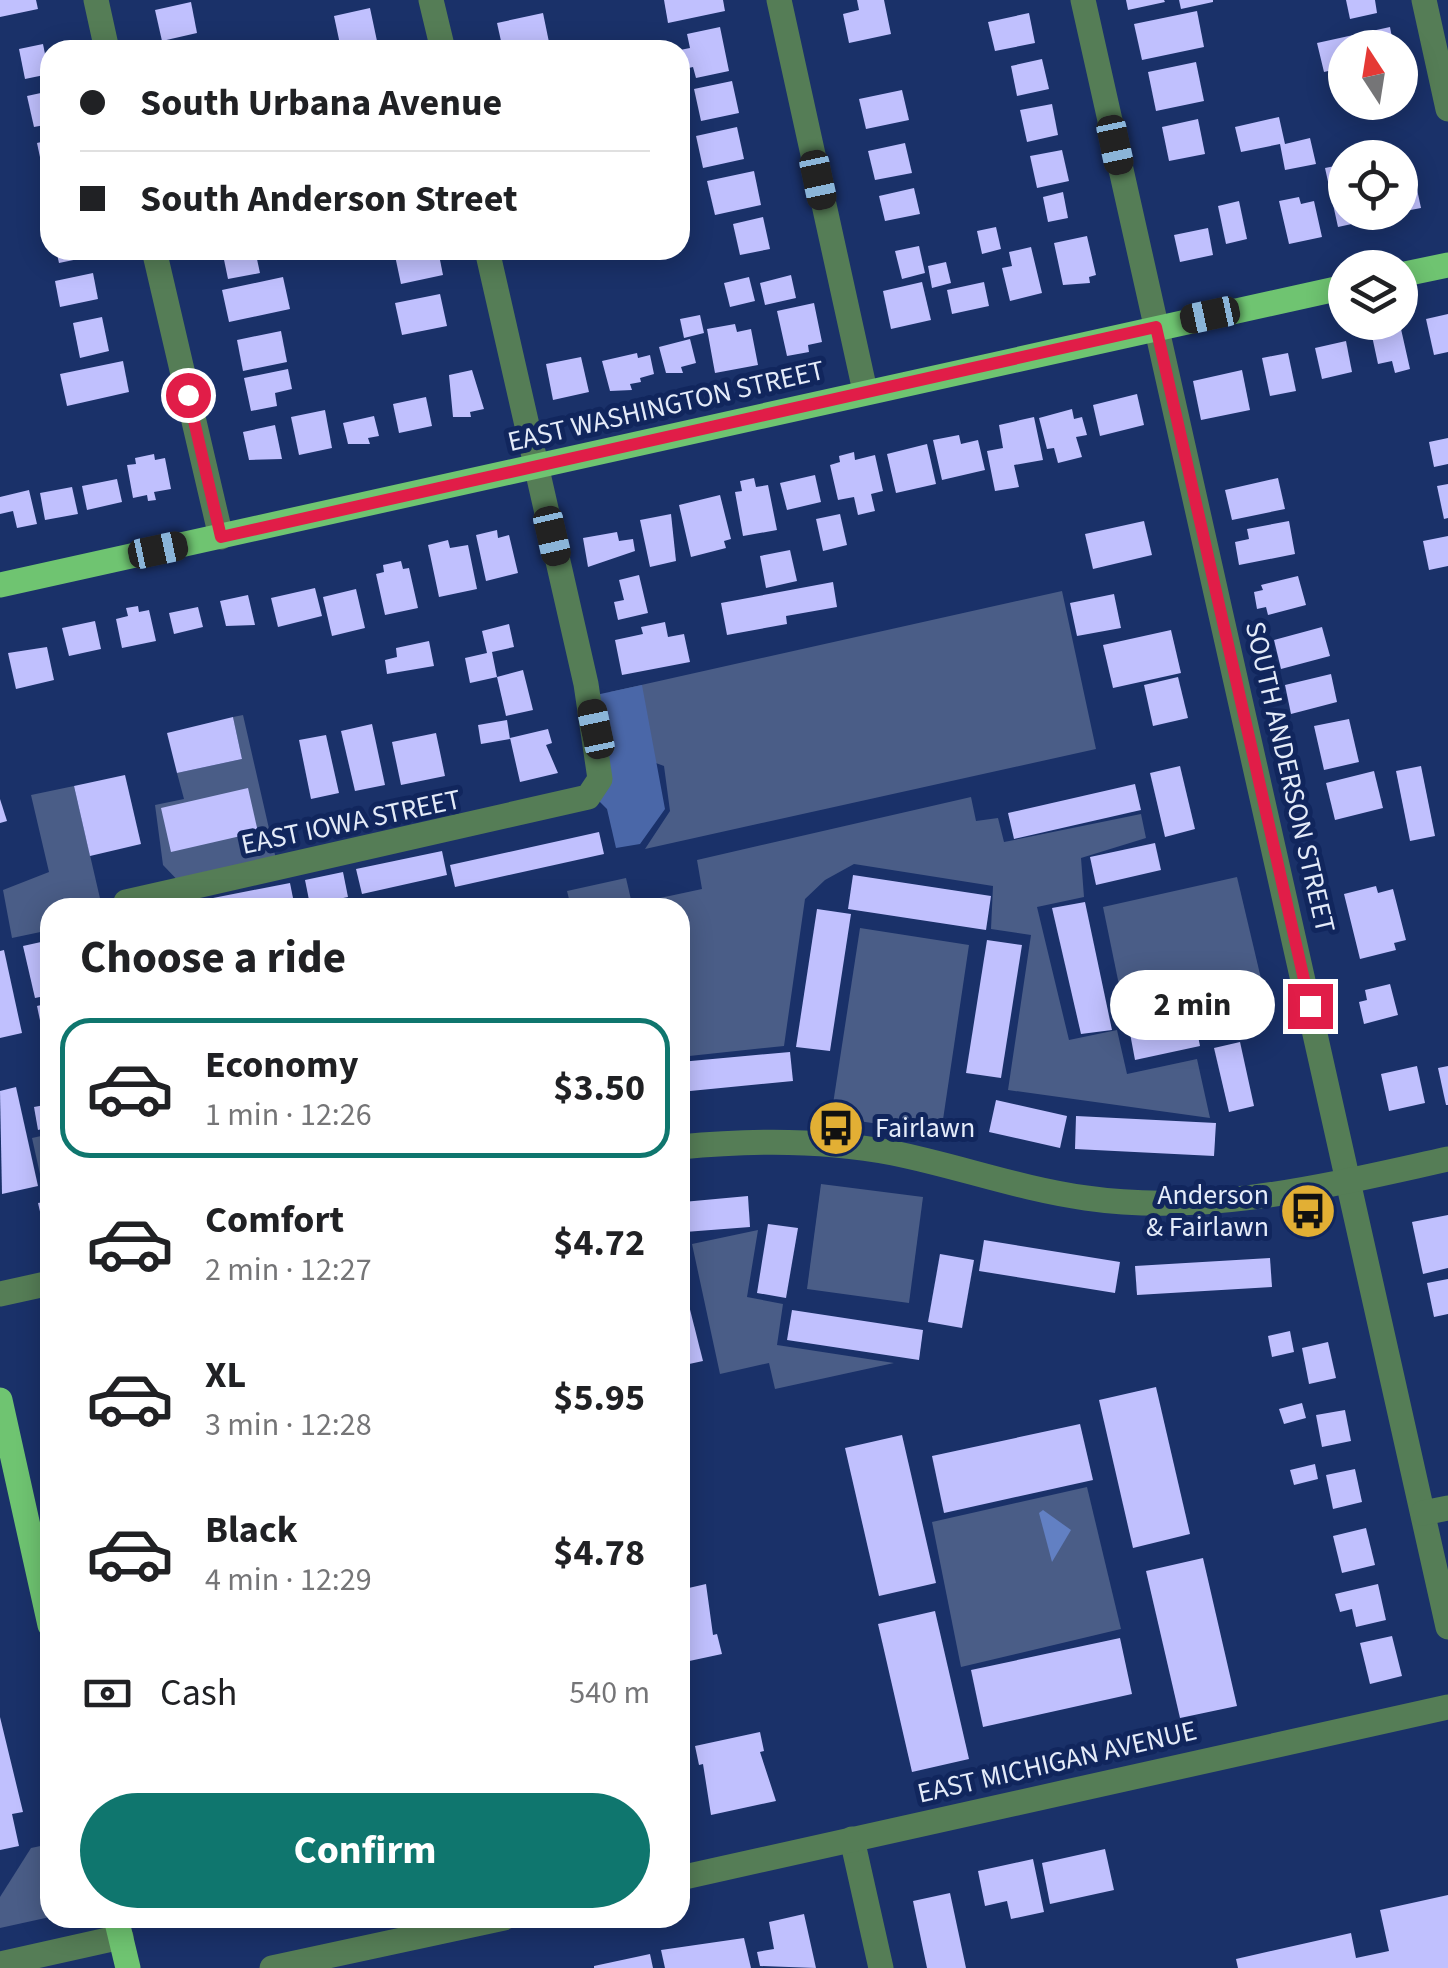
<!DOCTYPE html>
<meta charset="utf-8">
<style>
:root{--surface:#fff;--page:#f2f2f2;--text:#202124;--muted:#757577;--line:#e0e0e0;--accent:#0f766e}
body{margin:0;font-family:"Source Sans 3",sans-serif;background:var(--page);color:var(--text);height:100vh;display:flex;flex-direction:column;font-size:38px;white-space:nowrap}
*{box-sizing:border-box;margin:0}
p{font-size:32px;color:var(--muted)}
.icon{flex:none;width:55px;height:55px;fill:none;stroke:currentColor;stroke-width:2;stroke-linecap:round;stroke-linejoin:round}
.map{position:relative;flex:1;overflow:hidden}
.side{position:absolute;left:40px;top:898px;width:650px;height:1030px;display:flex;flex-direction:column;background:var(--surface);border-radius:30px;box-shadow:0 5px 25px #0003}
.side>*{flex:none}
.banner{position:absolute;left:40px;top:40px;width:650px;height:220px;border-radius:30px;box-shadow:0 5px 25px #0003;display:grid;align-content:center;height:220px;padding:0 40px;background:var(--surface)}
.needle{width:65px;rotate:348deg}
.controls{position:absolute;left:1328px;top:30px;display:grid;gap:20px}
.controls a{display:grid;place-items:center;width:90px;height:90px;border-radius:50%;background:var(--surface);box-shadow:0 5px 25px #0003;font-size:50px}
.end{position:absolute;width:45px;height:45px;margin:-22px;border:12px solid #e11d48;background:#fff;box-shadow:0 0 0 5px #fff}
.from{border-radius:50%}
.bubble{position:absolute;height:70px;border-radius:35px;background:var(--surface);box-shadow:0 5px 25px #0003;font-size:32px;font-weight:700;line-height:70px;text-align:center}
.car{position:absolute;width:30px;height:60px;margin:-30px -15px;border-radius:12px;box-shadow:0 0 8px 2px #0007;background:linear-gradient(#222 24%,#8ab4d8 0 40%,#222 0 76%,#8ab4d8 0 86%,#222 0)}
.banner b{display:flex;align-items:center;gap:35px;height:95px;font-size:38px}
.banner b+b{border-top:2px solid var(--line)}
.banner i{width:25px;height:25px;background:var(--text)}
ul{padding:0;list-style:none}
li{display:flex;align-items:center;gap:30px;height:140px;margin:0 20px 15px;padding:0 20px;border:5px solid transparent;border-radius:30px}
li div{flex:1}
li b{display:block;font-size:38px}
li em{font-style:normal;font-weight:700}
li.active{border-color:var(--accent)}
li>.icon{width:90px;height:90px;stroke-width:1.5}
h2{padding:0 40px;font-size:45px;line-height:120px}
.pay{display:flex;align-items:center;gap:25px;height:110px;padding:0 40px;font-size:38px}
.pay p{margin-inline-start:auto}
.action{display:flex;gap:20px;margin-top:auto;padding:20px 40px}
.action a{flex:1;height:115px;border-radius:60px;background:var(--accent);color:#fff;font-size:40px;font-weight:700;line-height:115px;text-align:center}
.map>svg:first-child{display:block}
.green{fill:#4a5d87}
.forest{fill:#4a67a8}
.water{fill:#6280c3}
.building{fill:#c0c0fe}
.lines{fill:none;stroke-linecap:round;stroke-linejoin:round}
.minor{stroke:#557d56;stroke-width:25}
.major{stroke:#6fc471;stroke-width:25}
.route{stroke:#e11d48;stroke-width:12}
.labels{text-anchor:middle;dominant-baseline:central;stroke-width:10;stroke-linejoin:round;paint-order:stroke}
.street-label{font-size:28px;fill:#e4ebf9;stroke:#11265d}
.poi-label{font-size:28px;fill:#e4ebf9;stroke:#11265d;text-anchor:start}
</style>
<div class="map">
<svg width="1448" height="1968" viewBox="0 0 1448 1968">
<rect width="100%" height="100%" fill="#1a3169"/>
<g class="green">
<polygon points="1062,591 1096,749 645,849 670,811 664,766 623,751 610,692"/>
<polygon points="243,715 278,868 186,889 163,865 155,805 184,799 177,773 242,759 233,717"/>
<polygon points="74,786 102,907 50,908 50,930 12,938 3,890 49,872 31,795"/>
<polygon points="971,797 976,821 998,818 1004,842 1141,814 1146,838 1081,858 1084,897 1037,907 1069,1040 1117,1030 1127,1074 1197,1059 1210,1118 1008,1090 1031,935 991,929 993,886 854,864 825,880 805,899 784,1046 680,1057 680,908 571,907 567,891 626,878 632,904 702,889 697,860"/>
<polygon points="1237,877 1263,987 1125,1014 1103,907"/>
<polygon points="860,928 969,945 941,1133 831,1117"/>
<polygon points="50,1134 50,1191 44,1192 32,1138"/>
<polygon points="821,1184 923,1197 909,1303 807,1289"/>
<polygon points="758,1230 747,1297 783,1304 777,1345 894,1363 775,1389 769,1363 720,1374 692,1244"/>
<polygon points="1087,1487 1121,1629 961,1667 932,1522"/>
<polygon points="50,1844 50,1917 0,1928 0,1897 31,1848"/>
</g>
<polygon class="forest" points="642,685 665,809 640,844 616,848 607,809 594,796 591,696"/>
<polygon class="water" points="1043,1510 1071,1530 1052,1562 1039,1513"/>
<g class="building">
<polygon points="0,0 36,0 38,9 0,17"/>
<polygon points="664,0 723,0 725,11 668,23"/>
<polygon points="857,0 884,0 891,34 849,43 843,14 859,10"/>
<polygon points="1126,0 1164,0 1165,2 1128,10"/>
<polygon points="1179,0 1213,0 1213,2 1181,9"/>
<polygon points="1346,0 1375,0 1377,13 1350,19"/>
<polygon points="191,2 197,33 162,41 155,10"/>
<polygon points="370,8 377,41 341,49 334,16"/>
<polygon points="1197,11 1204,47 1142,60 1134,24"/>
<polygon points="543,13 550,47 503,50 497,23"/>
<polygon points="1029,13 1035,43 995,51 988,22"/>
<polygon points="720,27 729,71 696,78 693,67 684,69 680,50 690,48 687,34"/>
<polygon points="1390,27 1394,48 1345,48 1345,67 1324,72 1317,43"/>
<polygon points="43,44 49,74 25,79 19,49"/>
<polygon points="1042,59 1049,89 1017,96 1011,66"/>
<polygon points="1196,62 1204,101 1156,111 1148,72"/>
<polygon points="732,81 739,113 701,121 694,89"/>
<polygon points="902,90 909,120 866,129 859,99"/>
<polygon points="50,91 50,124 34,127 27,96"/>
<polygon points="1369,102 1399,102 1400,108 1372,114"/>
<polygon points="1052,104 1058,135 1027,142 1020,110"/>
<polygon points="1279,117 1285,144 1310,138 1316,164 1285,170 1280,144 1241,152 1235,127"/>
<polygon points="1198,119 1205,154 1169,161 1162,127"/>
<polygon points="737,127 744,159 703,168 696,136"/>
<polygon points="50,140 50,175 44,176 37,143"/>
<polygon points="905,143 912,173 875,180 868,151"/>
<polygon points="1062,150 1069,181 1037,188 1030,156"/>
<polygon points="1345,164 1345,212 1378,212 1379,218 1338,227 1325,168"/>
<polygon points="754,171 761,205 715,215 707,181"/>
<polygon points="1415,180 1421,208 1400,212 1400,184"/>
<polygon points="914,188 920,214 885,221 879,196"/>
<polygon points="1063,192 1068,218 1048,222 1043,197"/>
<polygon points="1299,197 1301,204 1314,201 1322,237 1289,244 1279,201"/>
<polygon points="1239,201 1247,239 1226,244 1218,206"/>
<polygon points="763,217 770,249 740,255 733,224"/>
<polygon points="996,227 1001,249 982,254 977,231"/>
<polygon points="1208,228 1213,255 1180,262 1174,235"/>
<polygon points="1087,236 1096,275 1089,277 1090,283 1063,285 1054,243"/>
<polygon points="919,246 925,273 902,279 895,251"/>
<polygon points="1031,247 1042,293 1010,301 1002,268 1012,266 1009,252"/>
<polygon points="56,250 86,250 88,257 59,263"/>
<polygon points="222,250 255,250 260,273 228,279"/>
<polygon points="438,250 443,275 401,284 394,251"/>
<polygon points="946,262 951,283 932,288 928,266"/>
<polygon points="93,273 98,299 60,307 55,281"/>
<polygon points="791,275 796,298 765,305 760,283"/>
<polygon points="283,277 290,309 229,322 222,290"/>
<polygon points="749,277 755,301 730,307 724,283"/>
<polygon points="922,282 931,320 891,329 883,291"/>
<polygon points="984,282 989,306 952,314 947,290"/>
<polygon points="440,294 447,326 402,335 395,303"/>
<polygon points="814,303 822,342 808,345 809,352 787,356 777,311"/>
<polygon points="1448,314 1448,352 1434,355 1426,319"/>
<polygon points="700,315 704,333 684,338 680,319"/>
<polygon points="102,317 109,351 80,358 73,323"/>
<polygon points="735,324 737,332 751,329 758,365 715,373 707,329"/>
<polygon points="1401,329 1410,369 1395,373 1392,361 1378,364 1372,336"/>
<polygon points="281,331 287,362 243,371 237,340"/>
<polygon points="690,339 696,363 681,367 683,373 666,373 659,347"/>
<polygon points="1346,341 1352,372 1322,379 1315,348"/>
<polygon points="637,353 638,358 650,355 654,374 640,378 641,382 630,384 632,390 610,391 602,361"/>
<polygon points="1288,353 1296,391 1270,396 1262,358"/>
<polygon points="581,357 589,392 553,400 546,364"/>
<polygon points="123,361 129,392 67,406 60,374"/>
<polygon points="288,369 292,389 275,393 277,406 251,411 244,378"/>
<polygon points="472,370 484,409 470,412 471,417 453,417 449,375"/>
<polygon points="1242,370 1250,410 1201,420 1193,381"/>
<polygon points="1137,394 1144,425 1100,436 1093,405"/>
<polygon points="426,397 432,426 399,433 393,404"/>
<polygon points="1072,409 1074,419 1082,417 1087,435 1076,437 1082,457 1058,463 1054,448 1047,449 1039,418"/>
<polygon points="325,410 332,448 299,455 291,417"/>
<polygon points="374,416 379,436 368,438 370,444 348,444 343,423"/>
<polygon points="1034,417 1043,460 1014,465 1019,487 995,491 987,451 1003,448 999,425"/>
<polygon points="275,425 282,459 249,460 243,432"/>
<polygon points="959,435 961,444 978,440 985,470 942,480 933,440"/>
<polygon points="1448,438 1448,464 1434,467 1429,442"/>
<polygon points="927,444 936,484 896,493 887,454"/>
<polygon points="854,452 855,460 875,455 883,491 871,494 875,511 858,515 854,497 838,500 830,465 840,462 839,456"/>
<polygon points="154,454 155,460 165,458 171,489 154,492 156,500 148,501 147,495 133,498 127,465 136,464 135,458"/>
<polygon points="815,475 821,502 787,510 780,483"/>
<polygon points="754,478 756,487 768,485 777,530 743,536 735,492 742,491 740,481"/>
<polygon points="1278,478 1285,509 1232,520 1225,490"/>
<polygon points="117,479 122,502 87,510 82,486"/>
<polygon points="1448,484 1448,518 1444,519 1437,486"/>
<polygon points="72,487 78,514 45,520 40,493"/>
<polygon points="29,490 37,524 17,528 13,511 0,514 0,497"/>
<polygon points="720,495 731,539 724,541 726,548 691,557 679,505"/>
<polygon points="671,514 676,561 650,567 640,520"/>
<polygon points="840,514 847,545 823,551 816,519"/>
<polygon points="1144,521 1152,555 1093,569 1085,534"/>
<polygon points="1289,521 1295,554 1239,565 1235,542 1249,539 1247,529"/>
<polygon points="497,530 498,538 509,535 518,573 486,581 476,535"/>
<polygon points="617,532 619,541 633,539 635,551 588,567 583,538"/>
<polygon points="1448,536 1448,566 1429,570 1423,541"/>
<polygon points="448,540 450,548 468,545 477,589 439,597 428,545"/>
<polygon points="790,550 797,581 766,588 760,556"/>
<polygon points="401,561 403,569 409,568 418,608 385,615 376,574 384,572 383,565"/>
<polygon points="639,575 648,613 618,620 614,602 624,600 619,580"/>
<polygon points="1298,576 1306,605 1268,615 1266,607 1257,609 1254,592 1263,590 1261,585"/>
<polygon points="833,582 837,607 786,616 787,624 727,635 721,603"/>
<polygon points="315,588 322,616 278,627 271,598"/>
<polygon points="356,589 365,628 332,636 323,597"/>
<polygon points="1114,594 1121,628 1077,636 1070,603"/>
<polygon points="248,595 255,625 226,626 220,601"/>
<polygon points="138,606 139,612 149,610 156,641 122,648 116,619 128,616 126,608"/>
<polygon points="198,607 203,627 174,634 169,613"/>
<polygon points="95,621 101,649 69,656 62,628"/>
<polygon points="665,622 668,637 684,634 690,662 622,675 615,640 643,634 641,627"/>
<polygon points="509,624 514,647 492,652 497,677 470,683 465,658 487,653 482,631"/>
<polygon points="1322,627 1330,656 1281,669 1274,640"/>
<polygon points="1171,630 1181,673 1113,688 1103,645"/>
<polygon points="429,641 434,666 387,674 385,660 397,657 396,648"/>
<polygon points="47,647 54,680 16,689 8,653"/>
<polygon points="523,670 533,710 506,716 497,677"/>
<polygon points="1331,674 1337,702 1291,714 1285,685"/>
<polygon points="1178,677 1188,718 1153,726 1144,685"/>
<polygon points="233,717 242,759 177,773 167,733"/>
<polygon points="1349,719 1359,762 1324,770 1314,726"/>
<polygon points="507,720 510,739 481,744 478,725"/>
<polygon points="372,724 385,785 355,791 341,731"/>
<polygon points="548,729 552,743 546,745 558,773 520,782 510,738"/>
<polygon points="436,733 445,776 401,785 392,742"/>
<polygon points="326,735 339,793 311,799 299,740"/>
<polygon points="1180,766 1195,829 1165,837 1150,773"/>
<polygon points="1421,766 1435,836 1410,841 1396,771"/>
<polygon points="1374,771 1383,808 1335,820 1326,783"/>
<polygon points="125,775 141,844 90,856 74,786"/>
<polygon points="1135,784 1141,810 1014,839 1008,813"/>
<polygon points="248,788 258,832 171,852 161,808"/>
<polygon points="0,799 7,821 0,823"/>
<polygon points="599,832 604,854 455,887 450,865"/>
<polygon points="1155,843 1161,870 1096,885 1090,857"/>
<polygon points="442,851 447,875 362,894 356,869"/>
<polygon points="343,872 348,897 310,905 305,880"/>
<polygon points="853,875 991,896 986,930 848,909"/>
<polygon points="290,883 295,908 215,908 213,898"/>
<polygon points="1376,886 1378,893 1393,889 1406,940 1394,943 1396,950 1360,959 1344,894"/>
<polygon points="1085,902 1112,1030 1081,1034 1052,908"/>
<polygon points="817,909 851,914 830,1051 796,1047"/>
<polygon points="50,940 50,995 35,998 23,946"/>
<polygon points="987,940 1022,945 1001,1078 966,1073"/>
<polygon points="4,950 22,1033 0,1038 0,951"/>
<polygon points="1390,984 1398,1015 1364,1024 1359,1002 1367,1000 1365,990"/>
<polygon points="50,1003 50,1023 41,1025 37,1006"/>
<polygon points="1194,1015 1200,1046 1135,1060 1129,1028"/>
<polygon points="1240,1042 1254,1106 1229,1112 1214,1048"/>
<polygon points="790,1052 793,1081 680,1092 680,1062"/>
<polygon points="1417,1066 1425,1103 1389,1111 1381,1074"/>
<polygon points="1448,1066 1448,1105 1446,1105 1438,1068"/>
<polygon points="16,1087 38,1186 2,1194 0,1091"/>
<polygon points="996,1100 1067,1116 1060,1148 989,1132"/>
<polygon points="50,1104 50,1127 38,1130 34,1107"/>
<polygon points="1076,1116 1216,1123 1214,1156 1075,1149"/>
<polygon points="748,1196 750,1227 685,1232 683,1202"/>
<polygon points="50,1201 50,1228 44,1229 38,1203"/>
<polygon points="1448,1215 1448,1268 1423,1274 1412,1222"/>
<polygon points="768,1224 798,1228 786,1298 757,1293"/>
<polygon points="984,1240 1120,1262 1115,1293 979,1271"/>
<polygon points="940,1254 974,1260 962,1328 928,1322"/>
<polygon points="1270,1258 1272,1287 1137,1295 1135,1266"/>
<polygon points="680,1270 703,1361 680,1366"/>
<polygon points="1448,1279 1448,1314 1434,1317 1427,1283"/>
<polygon points="792,1310 923,1330 919,1360 787,1340"/>
<polygon points="1290,1331 1294,1352 1272,1357 1268,1336"/>
<polygon points="1328,1342 1336,1378 1309,1384 1302,1348"/>
<polygon points="1156,1387 1190,1534 1133,1548 1099,1400"/>
<polygon points="1302,1403 1306,1418 1284,1424 1279,1409"/>
<polygon points="1345,1410 1351,1441 1322,1447 1316,1415"/>
<polygon points="1080,1424 1093,1480 944,1513 932,1456"/>
<polygon points="902,1435 936,1583 879,1596 845,1448"/>
<polygon points="1315,1464 1318,1479 1294,1485 1290,1470"/>
<polygon points="1355,1469 1362,1502 1333,1509 1326,1475"/>
<polygon points="1366,1528 1375,1565 1342,1573 1333,1536"/>
<polygon points="1203,1558 1237,1706 1180,1718 1146,1571"/>
<polygon points="706,1584 713,1635 717,1634 722,1654 680,1663 680,1590"/>
<polygon points="1378,1584 1386,1620 1356,1627 1352,1609 1340,1612 1335,1594"/>
<polygon points="935,1611 969,1759 912,1772 878,1624"/>
<polygon points="1392,1636 1402,1676 1370,1684 1360,1643"/>
<polygon points="1120,1638 1132,1694 983,1727 971,1670"/>
<polygon points="0,1717 23,1812 12,1814 19,1846 0,1850"/>
<polygon points="760,1732 764,1751 760,1752 776,1801 711,1815 703,1764 699,1765 695,1746"/>
<polygon points="1105,1849 1114,1890 1050,1904 1042,1863"/>
<polygon points="1033,1859 1044,1912 1011,1919 1007,1901 985,1906 978,1871"/>
<polygon points="950,1893 966,1968 927,1968 913,1901"/>
<polygon points="1448,1895 1448,1968 1238,1968 1236,1959 1351,1933 1356,1958 1389,1951 1380,1910"/>
<polygon points="804,1914 816,1968 760,1966 757,1952 774,1949 769,1922"/>
<polygon points="744,1938 751,1968 665,1968 661,1950"/>
<polygon points="650,1954 653,1968 594,1968 594,1966"/>
</g>
<g class="lines">
<g class="minor">
<polyline points="96,0 107,50"/>
<polyline points="431,0 443,50"/>
<polyline points="779,0 865,391"/>
<polyline points="1083,0 1448,1627"/>
<polyline points="1424,0 1448,109"/>
<polyline points="154,250 221,537"/>
<polyline points="126,902 588,797 600,779 586,684 487,250"/>
<path d="M 680,1147 C 751,1140 822,1139 893,1153 C 958,1166 1020,1189 1086,1198 C 1209,1216 1329,1185 1448,1159"/>
<polyline points="0,1294 50,1283"/>
<polyline points="1423,1513 1448,1508"/>
<polyline points="852,1839 881,1968"/>
<polyline points="680,1878 1448,1707"/>
<polyline points="0,1964 121,1937"/>
<polyline points="272,1968 504,1918"/>
</g>
<g class="major">
<polyline points="1400,275 1448,265"/>
<polyline points="0,585 1345,287"/>
<polyline points="0,1400 50,1625"/>
<polyline points="116,1918 128,1968"/>
</g>
</g>
<g class="lines">
<polyline class="route" points="188,395 221,537 1156,327 1310,1006"/>
</g>
<defs>
<g id="bus-disc" transform="scale(2.875)"><circle r="9.5" fill="#e2af34" stroke="#11265d"/><path d="M-5-6H5V4H4V6H2V4H-2V6H-4V4H-5ZM-3.5-4V0h7V-4ZM-3.5 1.2v1.5H-2V1.2ZM2 1.2v1.5H3.5V1.2Z" fill="#111"/></g>
</defs>
<g fill-rule="evenodd">
<use href="#bus-disc" x="836" y="1128"/>
<use href="#bus-disc" x="1308" y="1211"/>
</g>
<g class="labels">
<g class="street-label">
<text transform="translate(666 406) rotate(-13)">EAST WASHINGTON STREET</text>
<text transform="translate(1290 777) rotate(77)">SOUTH ANDERSON STREET</text>
<text transform="translate(351 822) rotate(-12)">EAST IOWA STREET</text>
<text transform="translate(1057 1762) rotate(-13)">EAST MICHIGAN AVENUE</text>
</g>
<g class="poi-label">
<text x="875" y="1128">Fairlawn</text>
<text x="1269" y="1195" text-anchor="end">Anderson<tspan x="1269" dy="32">&amp; Fairlawn</tspan></text>
</g>
</g>
</svg>
<div class="controls">
<a><svg class="needle" viewBox="-14 -14 28 28"><path d="M0-13l5 13h-10z" fill="#e53935"/><path d="M0 13l5-13h-10z" fill="#757577"/></svg></a>
<a><svg class="icon" aria-label="locate" viewBox="0 0 24 24"><circle cx="12" cy="12" r="6"/><path d="M12 2v4M12 18v4M2 12h4M18 12h4"/></svg></a>
<a><svg class="icon" aria-label="layers" viewBox="0 0 24 24"><path d="M12 4l9 5-9 5-9-5zM3 14l9 5 9-5"/></svg></a>
</div>
<i class="end from" style="left:188px;top:395px"></i>
<i class="end" style="left:1310px;top:1006px"></i>
<div class="bubble" style="left:1110px;top:970px;width:165px">2 min</div>
<i class="car" style="left:1115px;top:145px;rotate:168deg"></i>
<i class="car" style="left:818px;top:180px;rotate:168deg"></i>
<i class="car" style="left:1210px;top:315px;rotate:258deg"></i>
<i class="car" style="left:552px;top:536px;rotate:167deg"></i>
<i class="car" style="left:158px;top:550px;rotate:78deg"></i>
<i class="car" style="left:596px;top:729px;rotate:348deg"></i>
<div class="banner">
<b><i class="from"></i>South Urbana Avenue</b>
<b><i></i>South Anderson Street</b>
</div>
<section class="side">
<h2>Choose a ride</h2>
<ul>
<li class="active"><svg class="icon" aria-label="car" viewBox="0 0 24 24"><path d="M5 17H2v-5l4-1 3-4h7l3 4 3 1v5h-3M9 17h6M6 11h13"/><circle cx="7" cy="17" r="2"/><circle cx="17" cy="17" r="2"/></svg><div><b>Economy</b><p>1 min · 12:26</p></div><em>$3.50</em></li>
<li><svg class="icon" aria-label="car" viewBox="0 0 24 24"><path d="M5 17H2v-5l4-1 3-4h7l3 4 3 1v5h-3M9 17h6M6 11h13"/><circle cx="7" cy="17" r="2"/><circle cx="17" cy="17" r="2"/></svg><div><b>Comfort</b><p>2 min · 12:27</p></div><em>$4.72</em></li>
<li><svg class="icon" aria-label="car" viewBox="0 0 24 24"><path d="M5 17H2v-5l4-1 3-4h7l3 4 3 1v5h-3M9 17h6M6 11h13"/><circle cx="7" cy="17" r="2"/><circle cx="17" cy="17" r="2"/></svg><div><b>XL</b><p>3 min · 12:28</p></div><em>$5.95</em></li>
<li><svg class="icon" aria-label="car" viewBox="0 0 24 24"><path d="M5 17H2v-5l4-1 3-4h7l3 4 3 1v5h-3M9 17h6M6 11h13"/><circle cx="7" cy="17" r="2"/><circle cx="17" cy="17" r="2"/></svg><div><b>Black</b><p>4 min · 12:29</p></div><em>$4.78</em></li>
</ul>
<div class="pay"><svg class="icon" aria-label="cash" viewBox="0 0 24 24"><path d="M3 7h18v10H3z"/><circle cx="12" cy="12" r="2"/></svg>Cash<p>540 m</p></div>
<div class="action"><a>Confirm</a></div>
</section>
</div>
